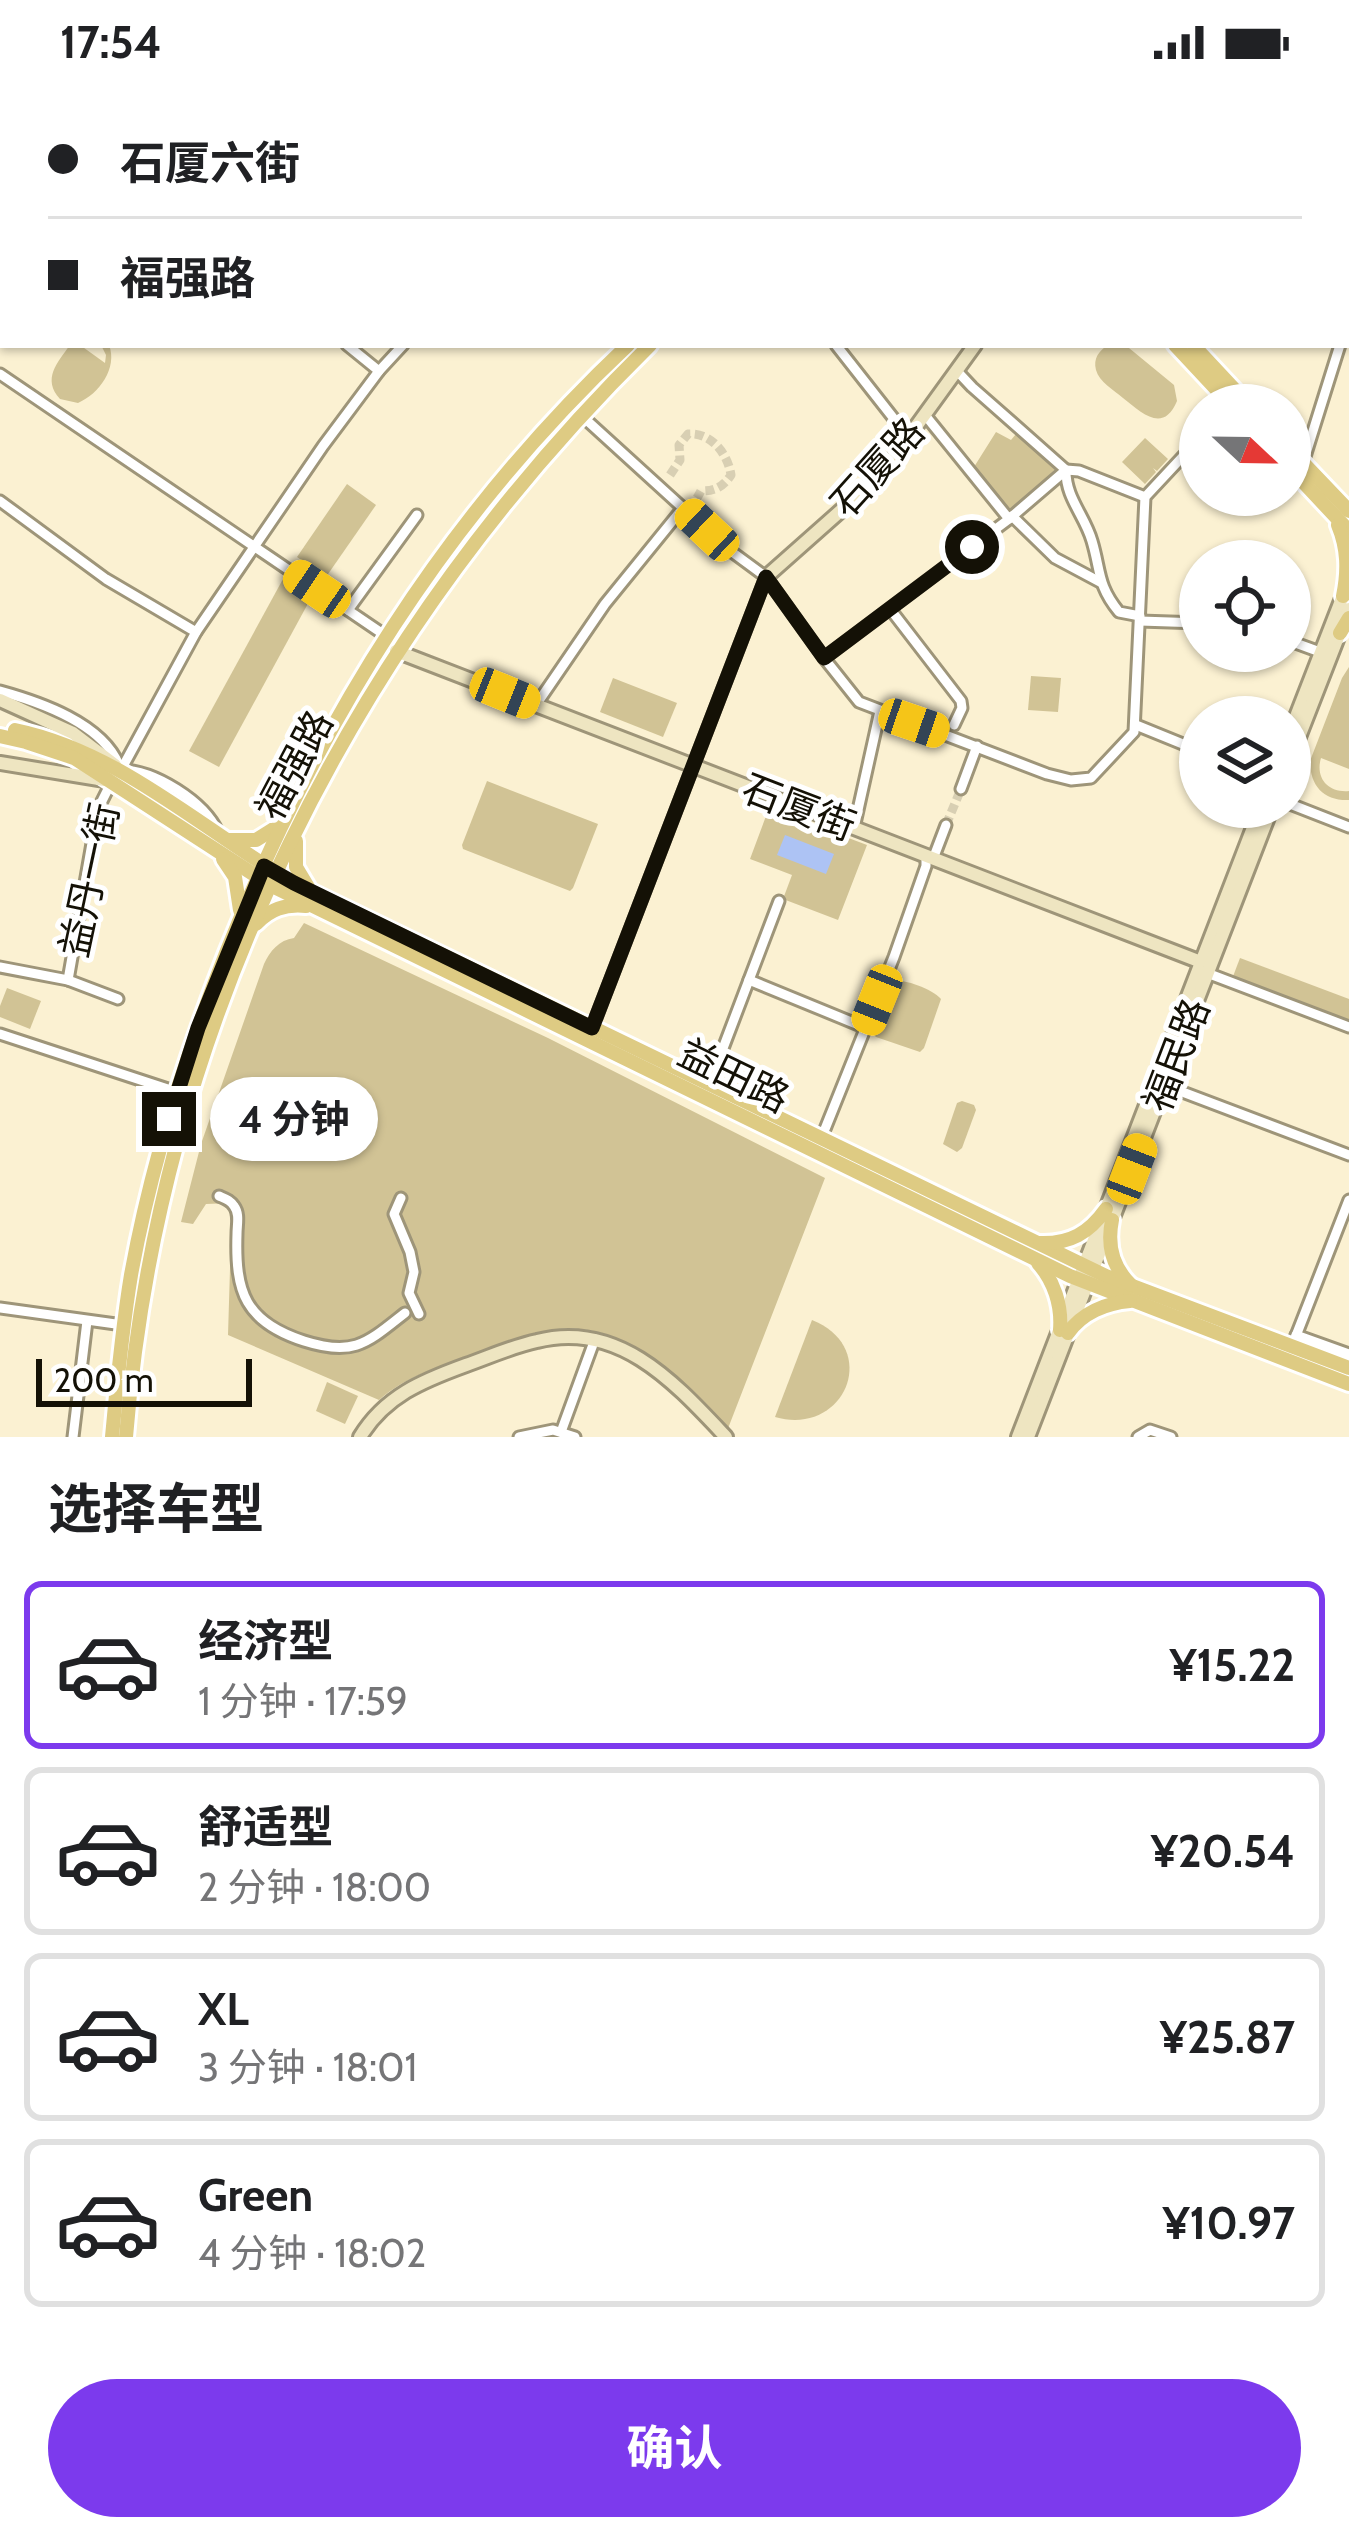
<!DOCTYPE html>
<html lang="zh">
<meta charset="utf-8">
<style>
:root{--surface:#fff;--page:#f2f2f2;--text:#202124;--muted:#757577;--line:#e0e0e0;--accent:#7c3aed}
body{margin:0;font-family:Cabin,"Noto Sans SC",sans-serif;background:var(--page);color:var(--text);height:100vh;display:flex;flex-direction:column;font-size:45px;white-space:nowrap}
*{box-sizing:border-box;margin:0}
p{font-size:39px;color:var(--muted)}
.icon{flex:none;width:66px;height:66px;fill:none;stroke:currentColor;stroke-width:2;stroke-linecap:round;stroke-linejoin:round}
.map{position:relative;height:1353px;overflow:hidden}
.sheet{display:flex;flex-direction:column;background:var(--surface);flex:1}
.sheet>*{flex:none}
.banner{position:absolute;left:0px;top:0px;width:1350px;height:264px;box-shadow:0 3px 9px #0004;display:grid;align-content:center;height:264px;padding:0 48px;background:var(--surface)}
.needle{width:78px;rotate:112deg}
.buttons{position:absolute;left:1179px;top:300px;display:grid;gap:24px}
.buttons a{display:grid;place-items:center;width:132px;height:132px;border-radius:50%;background:var(--surface);box-shadow:0 3px 9px #0004;font-size:60px}
.scale{position:absolute;left:36px;bottom:30px;width:216px;box-sizing:border-box;padding-left:12px;border:6px solid #141106;border-top:0;font-size:33px;line-height:42px;white-space:nowrap;color:#141106;-webkit-text-stroke:9px #fff;paint-order:stroke}
.end{position:absolute;width:54px;height:54px;margin:-27px;border:15px solid #141106;background:#fff;box-shadow:0 0 0 6px #fff}
.from{border-radius:50%}
.bubble{position:absolute;height:84px;border-radius:42px;background:var(--surface);box-shadow:0 3px 9px #0004;font-size:39px;font-weight:700;line-height:84px;text-align:center}
.car{position:absolute;width:36px;height:72px;margin:-36px -18px;border-radius:15px;box-shadow:0 0 9px 3px #0007;background:linear-gradient(#f5c518 24%,#345 0 40%,#f5c518 0 76%,#345 0 86%,#f5c518 0)}
.banner b{display:flex;align-items:center;gap:42px;height:114px;font-size:45px}
.banner b+b{border-top:3px solid var(--line)}
.banner i{width:30px;height:30px;background:var(--text)}
ul{padding:0;list-style:none}
li{display:flex;align-items:center;gap:36px;height:168px;margin:0 24px 18px;padding:0 24px;border:6px solid var(--line);border-radius:18px}
li div{flex:1}
li b{display:block;font-size:45px}
li em{font-style:normal;font-weight:700}
li.on{border-color:var(--accent)}
li>.icon{width:108px;height:108px;stroke-width:1.5}
h2{padding:0 48px;font-size:54px;line-height:144px}
.primary-button{display:flex;gap:24px;margin-top:auto;padding:24px 48px}
.primary-button a{flex:1;height:138px;border-radius:72px;background:var(--accent);color:#fff;font-size:48px;font-weight:700;line-height:138px;text-align:center}
.status{display:flex;justify-content:space-between;align-items:center;height:84px;padding:0 60px;background:var(--surface);direction:ltr}
.status svg{height:33px;fill:currentColor}
.map>svg:first-child{display:block}
.green{fill:#d1c395}
.water{fill:#adc3f4}
.lines{fill:none;stroke-linecap:round;stroke-linejoin:round}
.street-tunnel{stroke:#d8cfb3;stroke-width:9;stroke-dasharray:9 4.5;stroke-linecap:butt}
.street-casing{stroke:#9e9579;stroke-width:15}
.secondary-casing{stroke:#9e9579;stroke-width:18}
.primary-casing{stroke:#fff;stroke-width:20}
.street{stroke:#fff;stroke-width:9}
.secondary{stroke:#eee5c1;stroke-width:12}
.primary{stroke:#decb83;stroke-width:14}
.route{stroke:#141106;stroke-width:15}
.labels{text-anchor:middle;dominant-baseline:central;stroke-width:10;stroke-linejoin:round;paint-order:stroke}
.street-label{font-size:39px;fill:#141106;stroke:#fff}
</style>
<div class="status"><b>17:54</b><svg viewBox="0 0 49 12"><path d="M0 12V9h3v3zM5 12V6h3v6zM10 12V3h3v9zM15 12V0h3v12zM26 1h20v11H26zM47 4h2v5h-2z"/></svg></div>
<div class="map">
<svg width="1349" height="1353" viewBox="0 0 1349 1353">
<rect width="100%" height="100%" fill="#fbf1d2"/>
<g class="green">
<path d="M 70,261 L 80,261 L 105,279 L 106,271 L 101,261 L 109,261 C 118,284 99,310 78,319 L 60,315 C 42,295 57,279 70,261 Z"/>
<path d="M 1108,261 L 1125,261 L 1129,264 L 1174,301 L 1177,317 C 1163,350 1142,329 1123,314 C 1114,306 1099,298 1096,286 C 1093,274 1099,267 1108,261 Z"/>
<polygon points="996,348 1011,356 1016,350 1059,388 1011,429 974,383"/>
<polygon points="1145,354 1168,375 1157,387 1153,384 1156,388 1145,400 1122,378"/>
<polygon points="347,400 376,421 326,493 297,473"/>
<polygon points="283,495 311,514 219,683 189,667"/>
<path d="M 1349,583 L 1349,685 L 1321,674 C 1315,694 1328,709 1349,707 L 1349,716 C 1324,717 1310,702 1310,677 L 1342,594 Z"/>
<polygon points="1031,592 1061,594 1058,628 1028,626"/>
<polygon points="613,594 677,619 663,653 600,628"/>
<polygon points="487,697 598,740 573,804 570,807 463,765 462,761"/>
<polygon points="769,724 867,761 838,836 783,815 792,791 750,775"/>
<path d="M 304,839 L 548,954 L 825,1094 L 727,1347 C 678,1294 622,1229 541,1248 C 520,1253 499,1262 479,1269 C 444,1281 407,1291 379,1316 L 228,1251 L 232,1119 L 206,1120 L 193,1140 L 181,1138 L 201,1060 L 264,880 C 270,867 279,856 294,854 Z"/>
<polygon points="1240,874 1349,915 1349,938 1232,895"/>
<path d="M 892,896 C 906,896 931,904 941,915 L 924,964 L 920,968 L 876,953 L 872,949 Z"/>
<polygon points="7,904 41,917 30,945 0,933 0,922"/>
<polygon points="962,1017 974,1021 976,1026 962,1064 957,1068 943,1060 957,1019"/>
<path d="M 812,1236 C 882,1264 845,1353 775,1333 Z"/>
<polygon points="327,1298 358,1312 345,1340 316,1327"/>
</g>
<polygon class="water" points="785,751 834,770 826,790 777,771"/>
<g class="lines">
<g class="street-tunnel">
<path d="M 670,391 L 680,376 L 679,361 L 688,350 C 711,348 728,370 731,391 C 723,403 715,407 701,407 L 697,414"/>
<polyline points="946,741 961,705"/>
</g>
<g class="street-casing">
<g id="street">
<polyline points="194,0 198,3"/>
<polyline points="359,0 363,3"/>
<polyline points="726,0 729,3"/>
<polyline points="1242,0 1245,3"/>
<polyline points="667,3 671,0"/>
<polyline points="1296,3 1299,0"/>
<polyline points="1347,111 1349,112"/>
<polyline points="0,153 3,155"/>
<polyline points="1347,240 1349,234"/>
<polyline points="347,261 379,287"/>
<polyline points="836,261 909,354"/>
<path d="M 957,287 L 972,303 L 1066,386 C 1065,413 1085,432 1092,457 C 1101,487 1097,501 1119,528 L 1140,532"/>
<polyline points="0,290 386,552"/>
<polyline points="925,331 1009,435"/>
<polyline points="582,332 728,465 766,493 824,574 859,618 1047,690 1071,696 1091,694 1134,648 1145,413 1200,354"/>
<polyline points="1303,379 1340,261"/>
<polyline points="0,417 106,495 196,548"/>
<polyline points="1012,432 1055,474 1100,498"/>
<polyline points="348,526 417,431"/>
<polyline points="894,530 961,617 962,624 954,641"/>
<polyline points="1140,537 1200,539"/>
<polyline points="1290,557 1320,568"/>
<polyline points="824,574 1009,435 1066,386 1079,387 1145,413"/>
<path d="M 0,607 C 40,618 102,639 119,681"/>
<polyline points="536,621 605,520 683,424"/>
<polyline points="1136,641 1200,667"/>
<polyline points="121,686 196,548 323,362 379,287 403,261"/>
<path d="M 121,686 C 154,686 204,717 218,748"/>
<polyline points="961,705 977,662"/>
<polyline points="1290,720 1349,743"/>
<polyline points="854,744 880,627"/>
<polyline points="933,775 946,741"/>
<polyline points="0,883 68,896 118,915"/>
<polyline points="1207,889 1349,943"/>
<polyline points="68,896 98,725 112,697"/>
<polyline points="749,896 866,944"/>
<polyline points="592,944 766,493"/>
<polyline points="0,950 177,1008"/>
<polyline points="722,967 779,817"/>
<polyline points="1164,1001 1349,1071"/>
<polyline points="821,1055 894,873 926,782 926,772"/>
<path d="M 219,1112 C 226,1115 230,1116 234,1122 C 240,1130 237,1140 237,1150 C 235,1208 245,1238 304,1257 C 354,1273 367,1259 405,1229"/>
<polyline points="401,1114 394,1130 410,1168 414,1188 409,1209 419,1230"/>
<polyline points="0,1224 123,1241"/>
<polyline points="1296,1251 1349,1270"/>
<polyline points="1292,1262 1349,1116"/>
<polyline points="561,1348 595,1255"/>
<polyline points="73,1353 87,1237"/>
<polyline points="519,1353 553,1346 575,1353"/>
<polyline points="1138,1353 1150,1346 1171,1353"/>
</g>
</g>
<g class="secondary-casing">
<g id="secondary">
<polyline points="65,3 67,0"/>
<polyline points="94,3 96,0"/>
<polyline points="0,122 3,115"/>
<polyline points="0,142 3,135"/>
<polyline points="0,207 3,199"/>
<polyline points="766,493 881,391 975,261"/>
<polyline points="396,567 1201,878"/>
<polyline points="0,616 73,649 115,681"/>
<polyline points="1290,648 1346,504"/>
<polyline points="1290,676 1349,525"/>
<polyline points="0,679 105,696"/>
<path d="M 360,1353 C 385,1312 422,1297 466,1281 C 489,1273 513,1262 537,1257 C 619,1236 675,1299 726,1353"/>
<polyline points="1018,1353 1261,723"/>
<polyline points="1028,1353 1272,723"/>
</g>
</g>
<g class="primary-casing">
<g id="primary">
<polyline points="987,0 989,3"/>
<polyline points="929,3 930,0"/>
<polyline points="947,3 951,0"/>
<polyline points="970,3 974,0"/>
<polyline points="1007,3 1007,0"/>
<polyline points="1175,261 1231,321"/>
<polyline points="1193,261 1249,321"/>
<polyline points="1290,365 1349,427"/>
<polyline points="1290,384 1349,447"/>
<path d="M 1338,441 C 1348,465 1348,487 1343,512"/>
<polyline points="1340,549 1349,534"/>
<path d="M 15,646 C 121,668 202,746 294,799 L 1106,1192 L 1349,1284"/>
<polyline points="0,652 26,658 74,674 270,801 1070,1192 1349,1300"/>
<polyline points="229,756 256,756 280,741"/>
<polyline points="296,757 296,783 308,803"/>
<polyline points="223,775 235,793 240,826"/>
<path d="M 256,840 C 270,825 285,820 306,822"/>
<path d="M 1112,1136 C 1107,1161 1112,1183 1131,1201"/>
<path d="M 1040,1159 C 1070,1160 1089,1149 1106,1125"/>
<path d="M 1038,1179 C 1054,1197 1062,1221 1060,1246"/>
<path d="M 1068,1249 C 1082,1229 1106,1219 1130,1217"/>
<path d="M 112,1353 C 117,1299 122,1245 131,1191 C 151,1081 185,973 226,869 C 318,638 446,432 628,261"/>
<path d="M 126,1353 C 159,937 354,552 650,261"/>
</g>
</g>
<use href="#street" class="street"/>
<use href="#secondary" class="secondary"/>
<use href="#primary" class="primary"/>
</g>
<g class="lines">
<polyline class="route" points="169,1035 198,944 264,782 294,799 592,944 766,493 824,574 972,463"/>
</g>
<g class="labels">
<g class="street-label">
<text transform="translate(877 383) rotate(-48)">石厦路</text>
<text transform="translate(294 681) rotate(-62)">福强路</text>
<text transform="translate(799 723) rotate(21)">石厦街</text>
<text transform="translate(89 796) rotate(-78)">益丹一街</text>
<text transform="translate(1176 971) rotate(-69)">福民路</text>
<text transform="translate(734 991) rotate(26)">益田路</text>
</g>
</g>
</svg>
<div class="buttons">
<a><svg class="needle" viewBox="-14 -14 28 28"><path d="M0-13l5 13h-10z" fill="#e53935"/><path d="M0 13l5-13h-10z" fill="#757577"/></svg></a>
<a><svg class="icon" aria-label="locate" viewBox="0 0 24 24"><circle cx="12" cy="12" r="6"/><path d="M12 2v4M12 18v4M2 12h4M18 12h4"/></svg></a>
<a><svg class="icon" aria-label="layers" viewBox="0 0 24 24"><path d="M12 4l9 5-9 5-9-5zM3 14l9 5 9-5"/></svg></a>
</div>
<div class="scale">200 m</div>
<i class="end from" style="left:972px;top:463px"></i>
<i class="end" style="left:169px;top:1035px"></i>
<div class="bubble" style="left:210px;top:993px;width:168px">4 分钟</div>
<i class="car" style="left:707px;top:446px;rotate:313deg"></i>
<i class="car" style="left:317px;top:505px;rotate:304deg"></i>
<i class="car" style="left:505px;top:609px;rotate:112deg"></i>
<i class="car" style="left:914px;top:639px;rotate:109deg"></i>
<i class="car" style="left:877px;top:916px;rotate:202deg"></i>
<i class="car" style="left:1132px;top:1085px;rotate:21deg"></i>
<div class="banner">
<b><i class="from"></i>石厦六街</b>
<b><i></i>福强路</b>
</div>
</div>
<section class="sheet">
<h2>选择车型</h2>
<ul>
<li class="on"><svg class="icon" aria-label="car" viewBox="0 0 24 24"><path d="M5 17H2v-5l4-1 3-4h7l3 4 3 1v5h-3M9 17h6M6 11h13"/><circle cx="7" cy="17" r="2"/><circle cx="17" cy="17" r="2"/></svg><div><b>经济型</b><p>1 分钟 · 17:59</p></div><em>¥15.22</em></li>
<li><svg class="icon" aria-label="car" viewBox="0 0 24 24"><path d="M5 17H2v-5l4-1 3-4h7l3 4 3 1v5h-3M9 17h6M6 11h13"/><circle cx="7" cy="17" r="2"/><circle cx="17" cy="17" r="2"/></svg><div><b>舒适型</b><p>2 分钟 · 18:00</p></div><em>¥20.54</em></li>
<li><svg class="icon" aria-label="car" viewBox="0 0 24 24"><path d="M5 17H2v-5l4-1 3-4h7l3 4 3 1v5h-3M9 17h6M6 11h13"/><circle cx="7" cy="17" r="2"/><circle cx="17" cy="17" r="2"/></svg><div><b>XL</b><p>3 分钟 · 18:01</p></div><em>¥25.87</em></li>
<li><svg class="icon" aria-label="car" viewBox="0 0 24 24"><path d="M5 17H2v-5l4-1 3-4h7l3 4 3 1v5h-3M9 17h6M6 11h13"/><circle cx="7" cy="17" r="2"/><circle cx="17" cy="17" r="2"/></svg><div><b>Green</b><p>4 分钟 · 18:02</p></div><em>¥10.97</em></li>
</ul>
<div class="primary-button"><a>确认</a></div>
</section>
